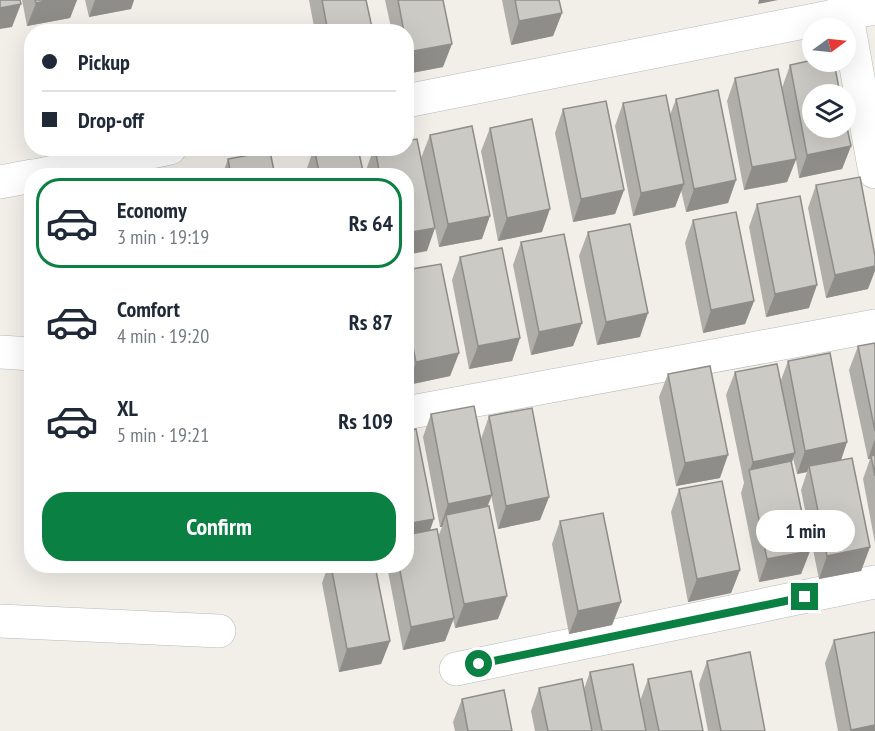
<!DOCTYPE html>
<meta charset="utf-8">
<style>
:root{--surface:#fff;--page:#f6f6f7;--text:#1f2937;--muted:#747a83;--line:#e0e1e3;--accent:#0b8043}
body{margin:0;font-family:"PT Sans Narrow",sans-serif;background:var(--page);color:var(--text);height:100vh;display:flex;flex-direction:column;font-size:22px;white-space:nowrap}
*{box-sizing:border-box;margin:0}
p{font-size:20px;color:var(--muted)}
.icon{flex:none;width:33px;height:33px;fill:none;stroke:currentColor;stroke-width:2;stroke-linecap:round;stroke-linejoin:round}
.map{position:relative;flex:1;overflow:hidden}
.drawer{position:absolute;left:24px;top:168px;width:390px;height:405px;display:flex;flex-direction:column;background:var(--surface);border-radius:24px;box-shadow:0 6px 24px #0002}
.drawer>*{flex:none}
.top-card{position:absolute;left:24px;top:24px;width:390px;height:132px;border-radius:24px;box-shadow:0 6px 24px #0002;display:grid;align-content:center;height:132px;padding:0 18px;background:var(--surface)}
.needle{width:39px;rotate:75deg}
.tools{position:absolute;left:802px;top:18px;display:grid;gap:12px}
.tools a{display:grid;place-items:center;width:54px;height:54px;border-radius:50%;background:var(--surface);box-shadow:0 6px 24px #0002;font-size:30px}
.end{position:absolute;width:27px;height:27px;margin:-14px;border:8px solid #0b8043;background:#fff;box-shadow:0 0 0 3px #fff}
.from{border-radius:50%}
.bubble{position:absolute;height:42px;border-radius:21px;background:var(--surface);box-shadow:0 6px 24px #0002;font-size:20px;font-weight:800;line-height:42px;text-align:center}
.top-card b{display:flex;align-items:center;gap:21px;height:57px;font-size:22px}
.top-card b+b{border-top:2px solid var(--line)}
.top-card i{width:15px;height:15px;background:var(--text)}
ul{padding:10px 0 0;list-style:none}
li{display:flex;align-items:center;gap:18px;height:90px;margin:0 12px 9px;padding:0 6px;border:3px solid transparent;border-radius:24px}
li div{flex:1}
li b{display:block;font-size:22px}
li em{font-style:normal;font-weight:800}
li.current{border-color:var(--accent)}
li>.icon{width:54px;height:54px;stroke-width:1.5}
.primary-button{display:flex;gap:12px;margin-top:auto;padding:12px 18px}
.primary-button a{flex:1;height:69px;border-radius:24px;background:var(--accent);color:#fff;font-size:24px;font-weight:800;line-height:69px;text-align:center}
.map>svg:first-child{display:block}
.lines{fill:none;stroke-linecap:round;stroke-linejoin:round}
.minor-casing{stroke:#b5b8bc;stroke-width:34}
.minor{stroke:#fff;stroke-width:33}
.wall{fill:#afaea9}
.shaded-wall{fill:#8f8d8a}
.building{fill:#cccac5;stroke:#8f8d8a;stroke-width:1.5}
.route{stroke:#0b8043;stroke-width:8}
</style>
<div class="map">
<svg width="875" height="731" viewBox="0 0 875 731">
<rect width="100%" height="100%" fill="#f1efe8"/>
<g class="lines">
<g class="minor-casing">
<g id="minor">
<polyline points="844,0 875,172"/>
<polyline points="406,101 875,8"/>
<polyline points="35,176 170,148"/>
<polyline points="0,182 32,176"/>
<polyline points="0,352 32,354"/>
<polyline points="406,413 875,326"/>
<polyline points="0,621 219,631"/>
<polyline points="456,669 875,582"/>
</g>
</g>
<use href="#minor" class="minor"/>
</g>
<g class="wall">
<polygon points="22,0 77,0 70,18 27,26"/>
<polygon points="85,0 134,0 131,9 89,17"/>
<polygon points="309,0 366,0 373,32 315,32"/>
<polygon points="385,0 443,0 443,67 406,74 406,32 392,32"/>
<polygon points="502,0 559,0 562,13 553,36 511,45"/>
<polygon points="32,46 32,99 25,65"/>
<polygon points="790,65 851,146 842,169 799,178 796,160 787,182 744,190 727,101 735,78 782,88"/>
<polygon points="676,99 736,180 728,203 686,212 681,190 675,207 633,216 615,126 623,103 670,115"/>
<polygon points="563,109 624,190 615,214 573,222 555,133"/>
<polygon points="490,128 542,232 498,241 481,151"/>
<polygon points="430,135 482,239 439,247 421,158"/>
<polygon points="314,148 364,176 307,176 306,171"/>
<polygon points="374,148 406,148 427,251 406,176 367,176 366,170"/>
<polygon points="228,159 275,176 222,176"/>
<polygon points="816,185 868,289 826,298 808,208"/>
<polygon points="757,204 809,308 766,317 749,227"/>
<polygon points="693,220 754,301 745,324 703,333 685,243"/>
<polygon points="588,232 640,337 597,345 579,256"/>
<polygon points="521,242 582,323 573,346 531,355 513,265"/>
<polygon points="460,257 520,338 512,361 469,369 452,280"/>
<polygon points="406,270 459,353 450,376 408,385 406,378"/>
<polygon points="875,343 875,543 863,479 870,459 868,459 849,370 858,346"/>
<polygon points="788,361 847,442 841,460 870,547 861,571 819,579 801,490 807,472 797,474 793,458 792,463 810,551 801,574 759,582 741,493 744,483 726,395 735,372 781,380"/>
<polygon points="668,374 720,478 676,486 659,397"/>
<polygon points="431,414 481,439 489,416 549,497 540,520 498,529 491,495 487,506 498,619 455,628 453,619 445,641 403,650 387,566 406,566 430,530 438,537 442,527 440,527 423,437"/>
<polygon points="679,489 740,570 731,593 688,602 671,512"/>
<polygon points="560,521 621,602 612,625 569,634 552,544"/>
<polygon points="320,566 375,566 390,641 381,664 339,672 322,583 328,566 320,567"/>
<polygon points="834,640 875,731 838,731 825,663"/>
<polygon points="707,661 765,731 708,731 699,684"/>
<polygon points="590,672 640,701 648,679 703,731 535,731 531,711 539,688 584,689"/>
<polygon points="462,699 512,731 455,731 453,722"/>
</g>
<g class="shaded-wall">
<polygon points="50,0 77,0 70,18 27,26 36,3"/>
<polygon points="95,0 134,0 131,9 89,17"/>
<polygon points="759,0 778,0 758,4"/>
<polygon points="21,4 12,27 0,29 0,8"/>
<polygon points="562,13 553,36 511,45 519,21"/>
<polygon points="452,44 443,67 406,74 406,57 408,52"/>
<polygon points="851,146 842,169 799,178 807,155"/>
<polygon points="44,148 75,148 42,155"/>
<polygon points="796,159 787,182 744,190 752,167"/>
<polygon points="736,180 728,203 686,212 694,189"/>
<polygon points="684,184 675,207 633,216 641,193"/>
<polygon points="624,190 615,214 573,222 581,199"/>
<polygon points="550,209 542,232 498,241 507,218"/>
<polygon points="490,216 482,239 439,247 448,224"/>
<polygon points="435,228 427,251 406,255 406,233"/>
<polygon points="875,266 875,271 868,289 826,298 835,275"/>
<polygon points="817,285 809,308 766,317 775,294"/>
<polygon points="754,301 745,324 703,333 711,310"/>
<polygon points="648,313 640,337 597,345 606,322"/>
<polygon points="582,323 573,346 531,355 539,332"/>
<polygon points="520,338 512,361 469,369 478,346"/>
<polygon points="459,353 450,376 408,385 416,362"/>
<polygon points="875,439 875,458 871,456 870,459 868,459"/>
<polygon points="847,442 839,466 809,466 807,472 797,474 805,451"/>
<polygon points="795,453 787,476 749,472 753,462"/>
<polygon points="728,455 720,478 676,486 685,463"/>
<polygon points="492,495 483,518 446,515 442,527 440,527 448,504"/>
<polygon points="549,497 540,520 498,529 506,506"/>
<polygon points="434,519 426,542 406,546 406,524"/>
<polygon points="870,547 861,571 819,579 827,556"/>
<polygon points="810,551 801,574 759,582 767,559"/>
<polygon points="740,570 731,593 688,602 697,579"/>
<polygon points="507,596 498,619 455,628 464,604"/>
<polygon points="621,602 612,625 569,634 578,611"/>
<polygon points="454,618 445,641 403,650 411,627"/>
<polygon points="390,641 381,664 339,672 347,649"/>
<polygon points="875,725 875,731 851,731 851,730"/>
</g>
<g class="building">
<polygon points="0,0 20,0 21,4 0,8"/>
<polygon points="35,0 50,0 36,3"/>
<polygon points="322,0 366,0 373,32 328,32"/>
<polygon points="398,0 443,0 452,44 408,52 406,42 406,32 404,32"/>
<polygon points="515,0 559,0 562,13 519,21"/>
<polygon points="813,60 813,62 834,62 840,94 813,94 813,128 846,128 846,123 851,146 807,155 790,65"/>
<polygon points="778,69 796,159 752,167 735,78"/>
<polygon points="718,90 736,180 694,189 676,99"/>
<polygon points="666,95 684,184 641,193 623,103"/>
<polygon points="606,101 624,190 581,199 563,109"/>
<polygon points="532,119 550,209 507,218 490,128"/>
<polygon points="472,126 490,216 448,224 430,135"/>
<polygon points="417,139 435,228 406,233 406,176 380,176 375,148 406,148 406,141"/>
<polygon points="314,148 358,148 364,176 320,176"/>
<polygon points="270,151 275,176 231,176 228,159"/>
<polygon points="860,177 875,256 875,266 835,275 816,185"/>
<polygon points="800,196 817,285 775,294 757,204"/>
<polygon points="736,212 754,301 711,310 693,220"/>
<polygon points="630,224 648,313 606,322 588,232"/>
<polygon points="564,234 582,323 539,332 521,242"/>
<polygon points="502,248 520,338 478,346 460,257"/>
<polygon points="441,264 459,353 416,362 406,314 406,270"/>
<polygon points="875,343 875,431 858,346"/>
<polygon points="830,353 847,442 805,451 788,361"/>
<polygon points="777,364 795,453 753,462 735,372"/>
<polygon points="710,366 728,455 685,463 668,374"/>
<polygon points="474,406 492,495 448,504 431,414"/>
<polygon points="532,408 549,497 506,506 489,416"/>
<polygon points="416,429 434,519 406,524 406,431"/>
<polygon points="875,455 875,476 871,456"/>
<polygon points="852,458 870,547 827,556 809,466"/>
<polygon points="791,461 810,551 767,559 749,470"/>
<polygon points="722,481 740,570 697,579 679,489"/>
<polygon points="489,506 507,596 464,604 446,515"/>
<polygon points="603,513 621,602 578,611 560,521"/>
<polygon points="437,529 454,618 411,627 399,566 406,566 406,535"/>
<polygon points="331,566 375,566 390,641 347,649"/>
<polygon points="875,632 875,725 851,730 834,640"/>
<polygon points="750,652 765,731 721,731 707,661"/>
<polygon points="633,664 646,731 602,731 590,672"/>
<polygon points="691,671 703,731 659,731 648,679"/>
<polygon points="582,679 592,731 548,731 539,688"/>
<polygon points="504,690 512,731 468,731 462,699"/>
</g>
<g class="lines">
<polyline class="route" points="479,664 805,597"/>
</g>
</svg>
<div class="tools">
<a><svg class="needle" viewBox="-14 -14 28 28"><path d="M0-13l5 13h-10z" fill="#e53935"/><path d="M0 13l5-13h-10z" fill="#747a83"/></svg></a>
<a><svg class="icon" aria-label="layers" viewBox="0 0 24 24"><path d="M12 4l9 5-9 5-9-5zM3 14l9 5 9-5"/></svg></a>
</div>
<i class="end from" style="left:479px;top:664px"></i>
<i class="end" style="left:805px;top:597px"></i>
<div class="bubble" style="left:756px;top:510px;width:99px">1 min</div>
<div class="top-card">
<b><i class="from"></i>Pickup</b>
<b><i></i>Drop-off</b>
</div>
<section class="drawer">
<ul>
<li class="current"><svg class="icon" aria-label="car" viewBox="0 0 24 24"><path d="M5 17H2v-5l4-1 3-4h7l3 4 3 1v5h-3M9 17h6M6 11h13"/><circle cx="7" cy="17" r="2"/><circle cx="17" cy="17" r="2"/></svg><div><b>Economy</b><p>3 min · 19:19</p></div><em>Rs 64</em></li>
<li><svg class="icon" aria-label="car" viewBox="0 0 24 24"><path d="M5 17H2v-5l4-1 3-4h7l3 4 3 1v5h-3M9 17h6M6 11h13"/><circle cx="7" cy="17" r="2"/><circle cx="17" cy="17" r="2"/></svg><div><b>Comfort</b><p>4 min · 19:20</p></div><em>Rs 87</em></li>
<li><svg class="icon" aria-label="car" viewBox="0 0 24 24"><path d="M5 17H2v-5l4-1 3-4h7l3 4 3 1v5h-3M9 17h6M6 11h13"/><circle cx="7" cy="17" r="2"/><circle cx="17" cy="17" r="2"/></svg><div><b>XL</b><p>5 min · 19:21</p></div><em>Rs 109</em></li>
</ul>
<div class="primary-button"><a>Confirm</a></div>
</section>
</div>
